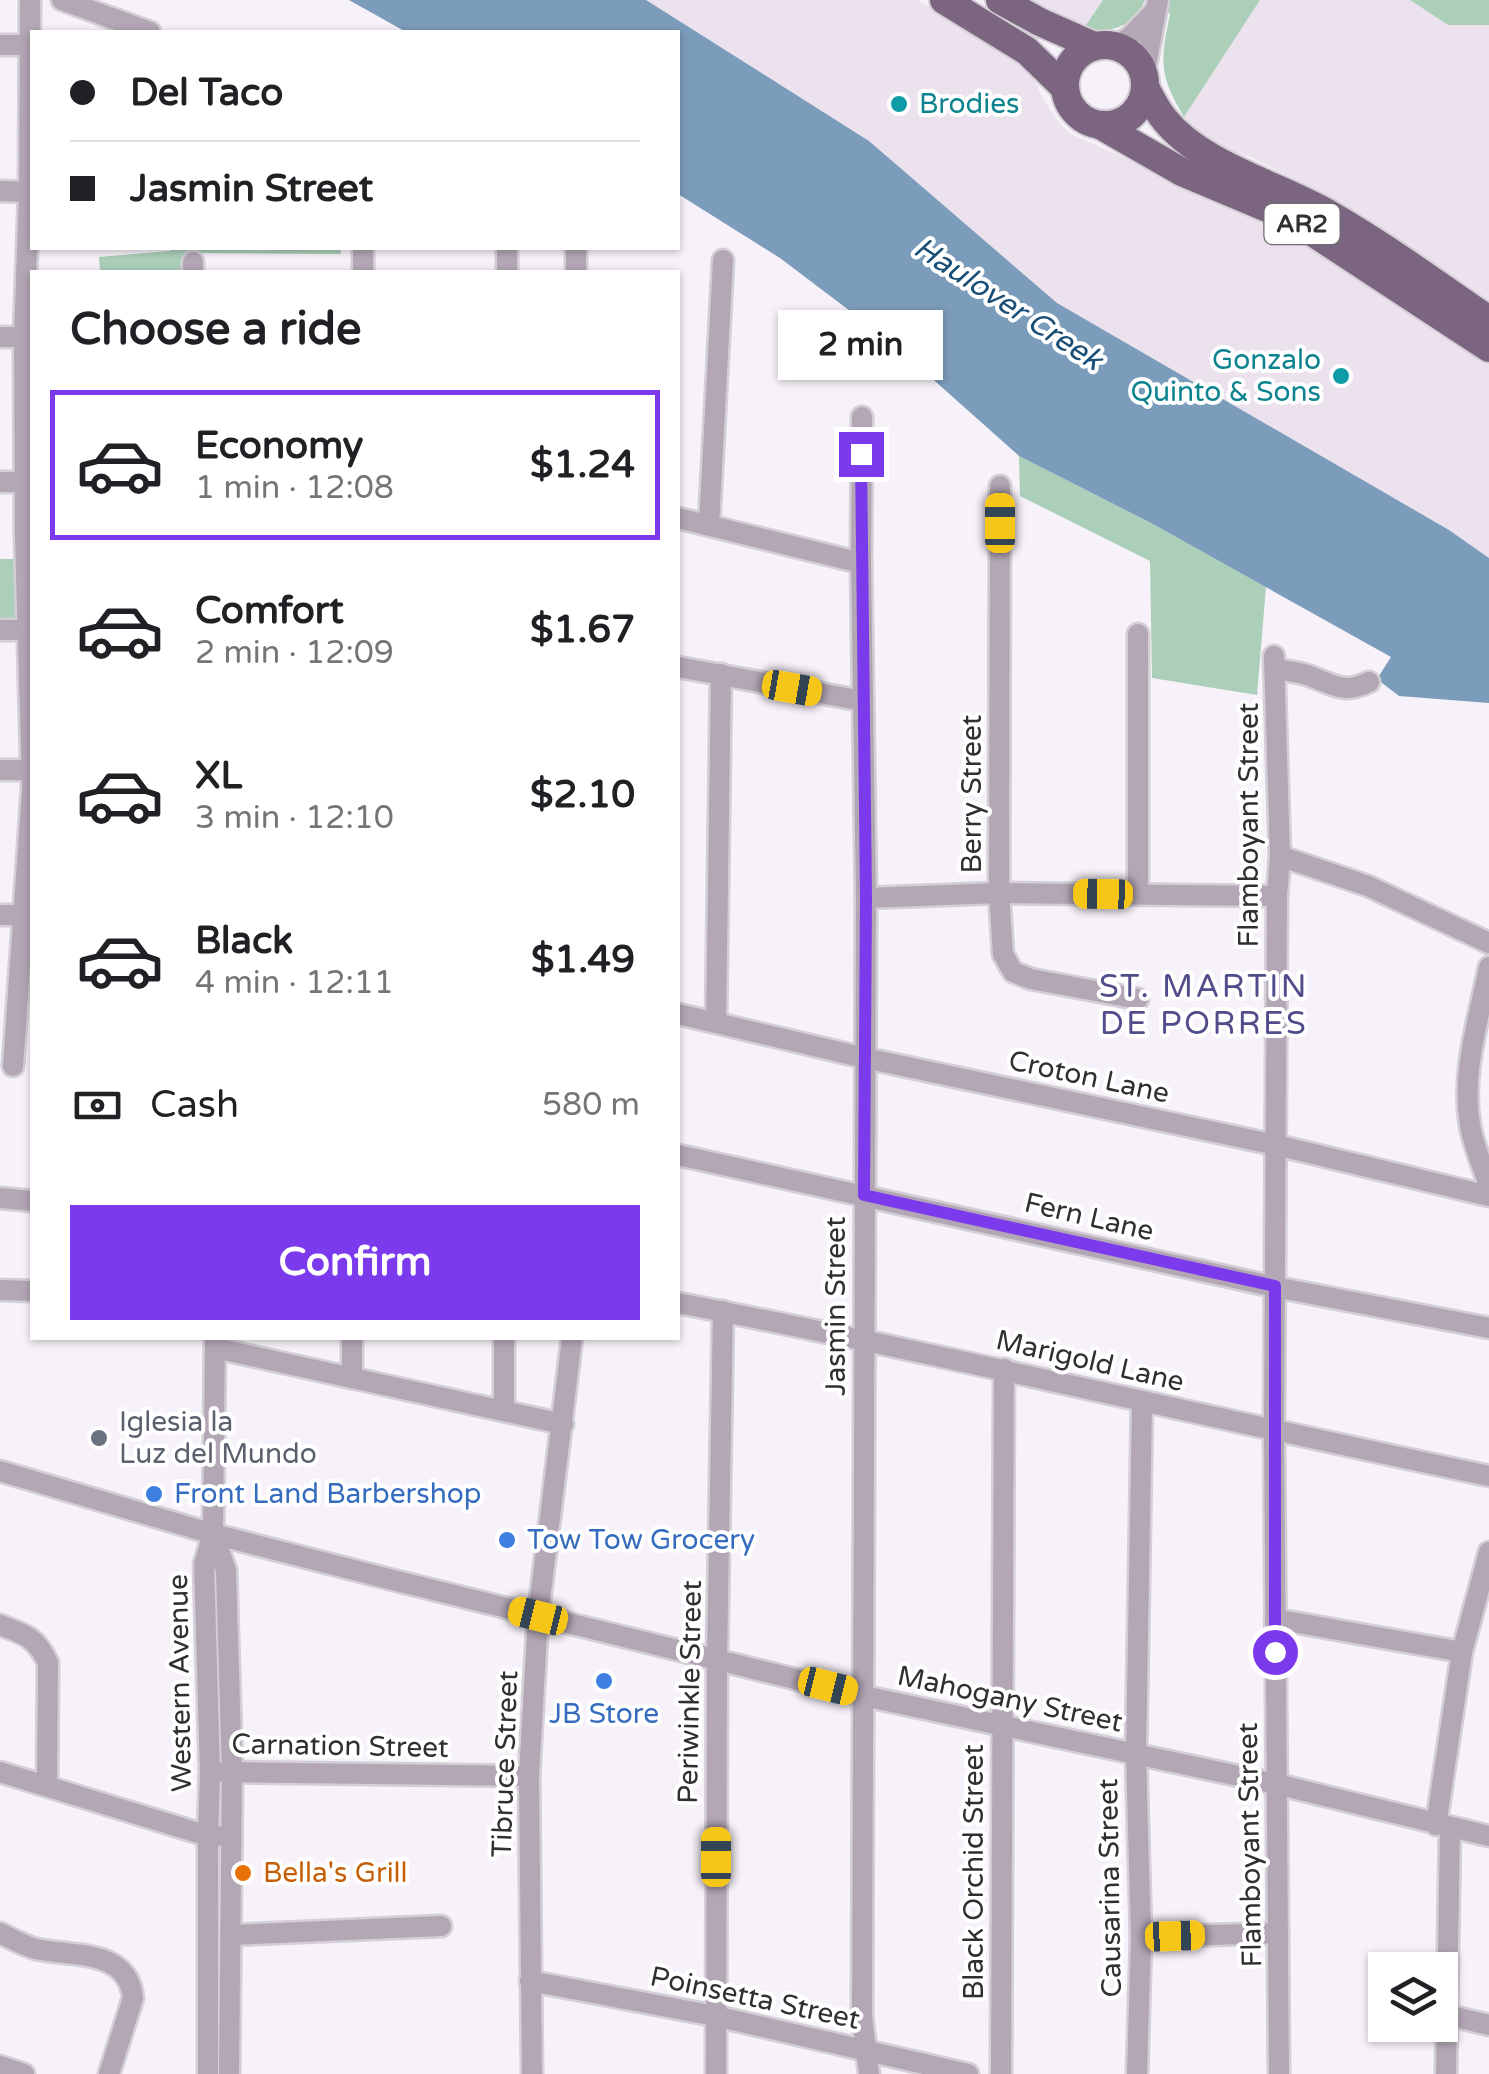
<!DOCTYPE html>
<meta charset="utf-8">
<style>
:root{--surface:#fff;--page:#f6f6f6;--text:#202124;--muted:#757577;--line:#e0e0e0;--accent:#7c3aed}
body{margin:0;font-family:"Varela Round",sans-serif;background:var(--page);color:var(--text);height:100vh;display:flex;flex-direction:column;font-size:38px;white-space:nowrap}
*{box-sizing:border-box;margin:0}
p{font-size:32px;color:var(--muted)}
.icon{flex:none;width:55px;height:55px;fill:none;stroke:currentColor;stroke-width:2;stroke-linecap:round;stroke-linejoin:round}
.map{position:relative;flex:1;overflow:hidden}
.drawer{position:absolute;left:30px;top:270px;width:650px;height:1070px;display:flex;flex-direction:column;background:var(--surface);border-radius:0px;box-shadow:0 2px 8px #0004}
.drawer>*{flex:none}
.guide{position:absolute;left:30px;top:30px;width:650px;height:220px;border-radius:0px;box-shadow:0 2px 8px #0004;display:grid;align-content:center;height:220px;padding:0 40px;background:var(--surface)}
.fabs{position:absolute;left:1368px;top:1952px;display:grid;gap:20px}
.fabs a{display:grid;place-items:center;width:90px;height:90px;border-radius:0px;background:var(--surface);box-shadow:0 2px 8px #0004;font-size:50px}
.end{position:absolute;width:45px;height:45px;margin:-22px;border:12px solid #7c3aed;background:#fff;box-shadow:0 0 0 5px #fff}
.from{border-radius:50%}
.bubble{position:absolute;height:70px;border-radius:0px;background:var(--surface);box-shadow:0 2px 8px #0004;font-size:32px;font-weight:800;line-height:70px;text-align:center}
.car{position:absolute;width:30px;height:60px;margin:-30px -15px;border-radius:12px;box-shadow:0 0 8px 2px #0007;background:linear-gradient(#f5c518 24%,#345 0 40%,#f5c518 0 76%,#345 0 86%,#f5c518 0)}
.guide b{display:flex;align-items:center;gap:35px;height:95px;font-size:38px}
.guide b+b{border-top:2px solid var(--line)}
.guide i{width:25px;height:25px;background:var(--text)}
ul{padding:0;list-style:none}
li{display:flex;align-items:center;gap:30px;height:150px;margin:0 20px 15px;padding:0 20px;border:5px solid transparent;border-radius:0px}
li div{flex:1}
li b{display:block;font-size:38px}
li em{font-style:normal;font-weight:800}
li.on{border-color:var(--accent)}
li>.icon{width:90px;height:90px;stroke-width:1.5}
h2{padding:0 40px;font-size:45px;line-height:120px}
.pay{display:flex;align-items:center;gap:25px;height:110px;padding:0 40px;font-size:38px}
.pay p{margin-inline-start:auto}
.button{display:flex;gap:20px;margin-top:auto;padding:20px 40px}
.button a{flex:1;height:115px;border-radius:0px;background:var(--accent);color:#fff;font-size:40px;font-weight:800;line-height:115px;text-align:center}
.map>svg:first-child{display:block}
.built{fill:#ece2ee}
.green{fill:#abcfb9}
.water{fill:#7b9cba}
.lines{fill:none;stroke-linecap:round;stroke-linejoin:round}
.minor-casing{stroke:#d3cfd5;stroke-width:25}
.major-casing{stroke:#d3cfd5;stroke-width:32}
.minor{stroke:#b3a6b5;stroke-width:20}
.major{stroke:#7b6580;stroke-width:28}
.route{stroke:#7c3aed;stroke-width:12}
.culture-dot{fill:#0f9aa8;stroke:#fff;stroke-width:4}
.worship-dot{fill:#6b7280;stroke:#fff;stroke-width:4}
.shop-dot{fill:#3f7fe0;stroke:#fff;stroke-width:4}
.food-dot{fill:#e8710a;stroke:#fff;stroke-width:4}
.labels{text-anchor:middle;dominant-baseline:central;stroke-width:8;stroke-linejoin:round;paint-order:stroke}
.shield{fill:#fff;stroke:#6f6d6f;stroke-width:2.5}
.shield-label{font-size:25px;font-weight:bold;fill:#312f31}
.culture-label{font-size:28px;fill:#0d838f;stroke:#fff;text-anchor:start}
.street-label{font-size:28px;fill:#312f31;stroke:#fff}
.worship-label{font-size:28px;fill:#5b616d;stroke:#fff;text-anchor:start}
.shop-label{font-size:28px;fill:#366cbe;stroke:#fff;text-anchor:start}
.food-label{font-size:28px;fill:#c56008;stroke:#fff;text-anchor:start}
.water-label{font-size:30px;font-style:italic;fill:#194e76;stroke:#fff}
.quarter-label{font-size:32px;letter-spacing:2.5px;fill:#514d8b;stroke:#fff}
</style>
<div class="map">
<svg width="1489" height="2074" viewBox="0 0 1489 2074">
<rect width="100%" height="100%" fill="#f7f2f9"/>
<g class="built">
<polygon points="646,0 918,0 1015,55 1031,73 1043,99 1058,121 1069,133 1307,239 1457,338 1489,362 1489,558 1449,530 1057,303 869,141"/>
<polygon points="1016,0 1103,0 1084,28"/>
<polygon points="1260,0 1410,0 1448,25 1489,25 1489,301 1363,215 1251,157 1219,147 1202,137 1184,117"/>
</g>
<g class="green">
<path d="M 1103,0 L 1145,0 C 1133,27 1112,34 1084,28 Z"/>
<path d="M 1149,0 L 1260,0 L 1184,117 C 1159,74 1160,62 1170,14 Z"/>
<polygon points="1410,0 1489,0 1489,25 1448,25"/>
<polygon points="171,248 341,248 341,254 186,253 184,272 100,272 99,257 170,251"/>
<polygon points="1019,456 1151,523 1266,587 1257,695 1152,678 1150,561 1020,496"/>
<polygon points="0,559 16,559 15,619 0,619"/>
</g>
<polygon class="water" points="349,0 646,0 869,141 1057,303 1449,530 1489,558 1489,703 1399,696 1377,679 1391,657 1151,523 1019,456 891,342 780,258 678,194 678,32 406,32"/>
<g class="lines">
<g class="minor-casing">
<g id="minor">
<polyline points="62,0 150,32"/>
<polyline points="0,45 29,45"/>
<polyline points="1115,47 1130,37 1155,11"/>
<polyline points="1144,76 1158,0"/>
<polyline points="0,191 29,192"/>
<polyline points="507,248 507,272"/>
<polyline points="576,248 576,272"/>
<polyline points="193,272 193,262"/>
<polyline points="363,272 363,248"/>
<polyline points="0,337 24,337"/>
<polyline points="862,417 861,563 866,898 862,2016 869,2074"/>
<polyline points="0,482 25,482"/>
<polyline points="1000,486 999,893 1003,954 1013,972 1031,979 1138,999"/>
<polyline points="678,518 861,563"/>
<polyline points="709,525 723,260"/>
<polyline points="0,630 26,630"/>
<polyline points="1274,656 1280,856 1277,896 1274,1431 1279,2074"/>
<polyline points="678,667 863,701"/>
<path d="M 1275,669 C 1286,671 1297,672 1307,675 C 1333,684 1342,695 1369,682"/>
<polyline points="0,770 31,770"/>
<polyline points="1280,856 1368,886 1489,943"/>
<polyline points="1138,894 1138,634"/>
<polyline points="866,898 999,893 1277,896"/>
<polyline points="0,915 24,915"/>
<path d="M 1489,967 C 1479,1018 1461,1073 1470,1125 C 1473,1145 1483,1166 1489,1186"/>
<polyline points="678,1014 865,1058 1276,1145 1489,1196"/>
<polyline points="716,1022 721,674"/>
<polyline points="13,1066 32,789 25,537 24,337 29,192 30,0"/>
<polyline points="678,1155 1275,1287 1489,1328"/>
<polyline points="0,1198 32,1201"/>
<polyline points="0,1290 32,1291"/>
<path d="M 678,1303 C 949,1355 1218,1420 1489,1476"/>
<polyline points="215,1348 563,1424"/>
<polyline points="352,1378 352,1338"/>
<polyline points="504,1411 504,1338"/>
<polyline points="0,1471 213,1534 389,1579 864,1696 1276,1784 1489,1836"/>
<polyline points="213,1534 226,1570 232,1773 229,2074"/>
<polyline points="1275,1619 1462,1652"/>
<path d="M 0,1625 C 25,1634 37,1638 48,1663 L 47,1786"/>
<polyline points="0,1772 208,1836 218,1836"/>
<polyline points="222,1772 529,1776"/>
<polyline points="1436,1825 1462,1652 1489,1552"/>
<path d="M 0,1933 C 12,1939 24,1946 36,1949 C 75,1957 128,1949 133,1998 L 109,2074"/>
<polyline points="231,1935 441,1926"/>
<polyline points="1141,1937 1278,1933"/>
<polyline points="530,1981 715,2016 968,2074"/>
<polyline points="1447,2015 1489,2025"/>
<polyline points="0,2066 24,2074"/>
<polyline points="208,2074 208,1836 210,1772 204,1564 213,1534 215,1338"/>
<polyline points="532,2074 529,1776 538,1616 572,1338"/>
<polyline points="716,2074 717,1659 723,1311"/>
<polyline points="1001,2074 1004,1369"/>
<polyline points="1137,2074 1141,1937 1136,1754 1142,1402"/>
<polyline points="1446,2074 1450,1828"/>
</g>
</g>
<g class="major-casing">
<g id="major">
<polyline points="944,0 1027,51 1064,87"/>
<polyline points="1000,0 1040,22 1094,46"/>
<circle cx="1105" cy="85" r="40"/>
<path d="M 1145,87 C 1151,98 1157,111 1165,120 C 1201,165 1279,185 1329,214 C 1385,246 1436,284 1489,320"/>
<polyline points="1102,126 1182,172 1291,218 1489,348"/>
</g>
</g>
<use href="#minor" class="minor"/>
<use href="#major" class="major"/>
</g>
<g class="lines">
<polyline class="route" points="861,454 866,898 864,1195 1275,1286 1275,1652"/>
</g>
<g class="culture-dot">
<circle cx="899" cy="104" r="10"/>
<circle cx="1341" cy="376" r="10"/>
</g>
<circle class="worship-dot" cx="99" cy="1438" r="10"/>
<g class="shop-dot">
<circle cx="154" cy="1494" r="10"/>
<circle cx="507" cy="1540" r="10"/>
<circle cx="604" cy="1681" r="10"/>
</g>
<circle class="food-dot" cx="243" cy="1873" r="10"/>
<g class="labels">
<rect class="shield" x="1264.5" y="204" width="75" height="40" rx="8"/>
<g class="shield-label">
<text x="1302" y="224">AR2</text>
</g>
<g class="culture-label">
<text x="919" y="104">Brodies</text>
<text x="1321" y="360" text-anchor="end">Gonzalo<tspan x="1321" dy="32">Quinto &amp; Sons</tspan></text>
</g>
<g class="street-label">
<text transform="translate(972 794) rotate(-90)">Berry Street</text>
<text transform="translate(1249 825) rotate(-90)">Flamboyant Street</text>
<text transform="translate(1089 1077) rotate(12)">Croton Lane</text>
<text transform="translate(1089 1217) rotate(13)">Fern Lane</text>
<text transform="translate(836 1306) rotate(-90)">Jasmin Street</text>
<text transform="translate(1090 1361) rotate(13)">Marigold Lane</text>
<text transform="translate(180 1683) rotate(-91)">Western Avenue</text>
<text transform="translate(690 1692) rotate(-89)">Periwinkle Street</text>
<text transform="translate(1010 1699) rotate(12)">Mahogany Street</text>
<text transform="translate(340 1746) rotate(1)">Carnation Street</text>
<text transform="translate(505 1764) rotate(-88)">Tibruce Street</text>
<text transform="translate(1250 1845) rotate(-91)">Flamboyant Street</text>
<text transform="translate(974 1872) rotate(-90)">Black Orchid Street</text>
<text transform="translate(1110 1888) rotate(-91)">Causarina Street</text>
<text transform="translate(755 1998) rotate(12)">Poinsetta Street</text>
</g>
<g class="worship-label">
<text x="119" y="1422">Iglesia la<tspan x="119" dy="32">Luz del Mundo</tspan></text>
</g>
<g class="shop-label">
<text x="174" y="1494">Front Land Barbershop</text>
<text x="527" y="1540">Tow Tow Grocery</text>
<text x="604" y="1714" text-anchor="middle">JB Store</text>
</g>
<g class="food-label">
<text x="263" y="1873">Bella's Grill</text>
</g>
<g class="water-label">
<text transform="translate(1008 304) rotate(33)">Haulover Creek</text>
</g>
<g class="quarter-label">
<text x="1204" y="987">ST. MARTIN<tspan x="1204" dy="37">DE PORRES</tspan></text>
</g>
</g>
</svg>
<div class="fabs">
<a><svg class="icon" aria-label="layers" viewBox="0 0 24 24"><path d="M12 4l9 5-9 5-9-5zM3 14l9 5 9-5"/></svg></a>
</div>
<i class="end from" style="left:1275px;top:1652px"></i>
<i class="end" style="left:861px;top:454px"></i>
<div class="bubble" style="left:778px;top:310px;width:165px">2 min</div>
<i class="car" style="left:1000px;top:523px;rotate:0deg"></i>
<i class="car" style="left:792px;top:688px;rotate:100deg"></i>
<i class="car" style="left:1103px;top:894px;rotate:271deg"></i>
<i class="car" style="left:538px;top:1616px;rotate:284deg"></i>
<i class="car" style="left:828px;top:1686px;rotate:104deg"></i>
<i class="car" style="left:716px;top:1857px;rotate:0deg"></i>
<i class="car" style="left:1175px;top:1936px;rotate:88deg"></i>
<div class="guide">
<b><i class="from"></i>Del Taco</b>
<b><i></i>Jasmin Street</b>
</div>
<section class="drawer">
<h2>Choose a ride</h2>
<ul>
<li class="on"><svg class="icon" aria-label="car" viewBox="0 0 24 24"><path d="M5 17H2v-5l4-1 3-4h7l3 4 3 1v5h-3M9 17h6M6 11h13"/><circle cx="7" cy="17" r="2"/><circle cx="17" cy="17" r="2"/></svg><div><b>Economy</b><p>1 min · 12:08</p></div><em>$1.24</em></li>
<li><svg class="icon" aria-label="car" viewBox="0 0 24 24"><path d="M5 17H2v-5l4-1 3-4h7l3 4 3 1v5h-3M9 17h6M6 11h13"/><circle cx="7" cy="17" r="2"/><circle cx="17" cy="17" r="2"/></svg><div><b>Comfort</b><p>2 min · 12:09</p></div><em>$1.67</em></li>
<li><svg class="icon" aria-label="car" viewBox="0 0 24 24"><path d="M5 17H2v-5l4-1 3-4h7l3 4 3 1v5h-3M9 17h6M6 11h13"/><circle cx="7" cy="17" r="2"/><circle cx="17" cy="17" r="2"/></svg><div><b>XL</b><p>3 min · 12:10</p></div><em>$2.10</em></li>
<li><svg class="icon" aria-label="car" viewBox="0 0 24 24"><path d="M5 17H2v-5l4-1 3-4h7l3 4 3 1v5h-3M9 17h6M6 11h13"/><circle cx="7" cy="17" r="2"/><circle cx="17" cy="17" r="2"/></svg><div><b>Black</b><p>4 min · 12:11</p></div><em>$1.49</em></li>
</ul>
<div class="pay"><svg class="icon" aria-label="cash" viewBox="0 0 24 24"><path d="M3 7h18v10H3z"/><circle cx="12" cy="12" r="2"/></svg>Cash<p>580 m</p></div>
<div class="button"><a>Confirm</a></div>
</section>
</div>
